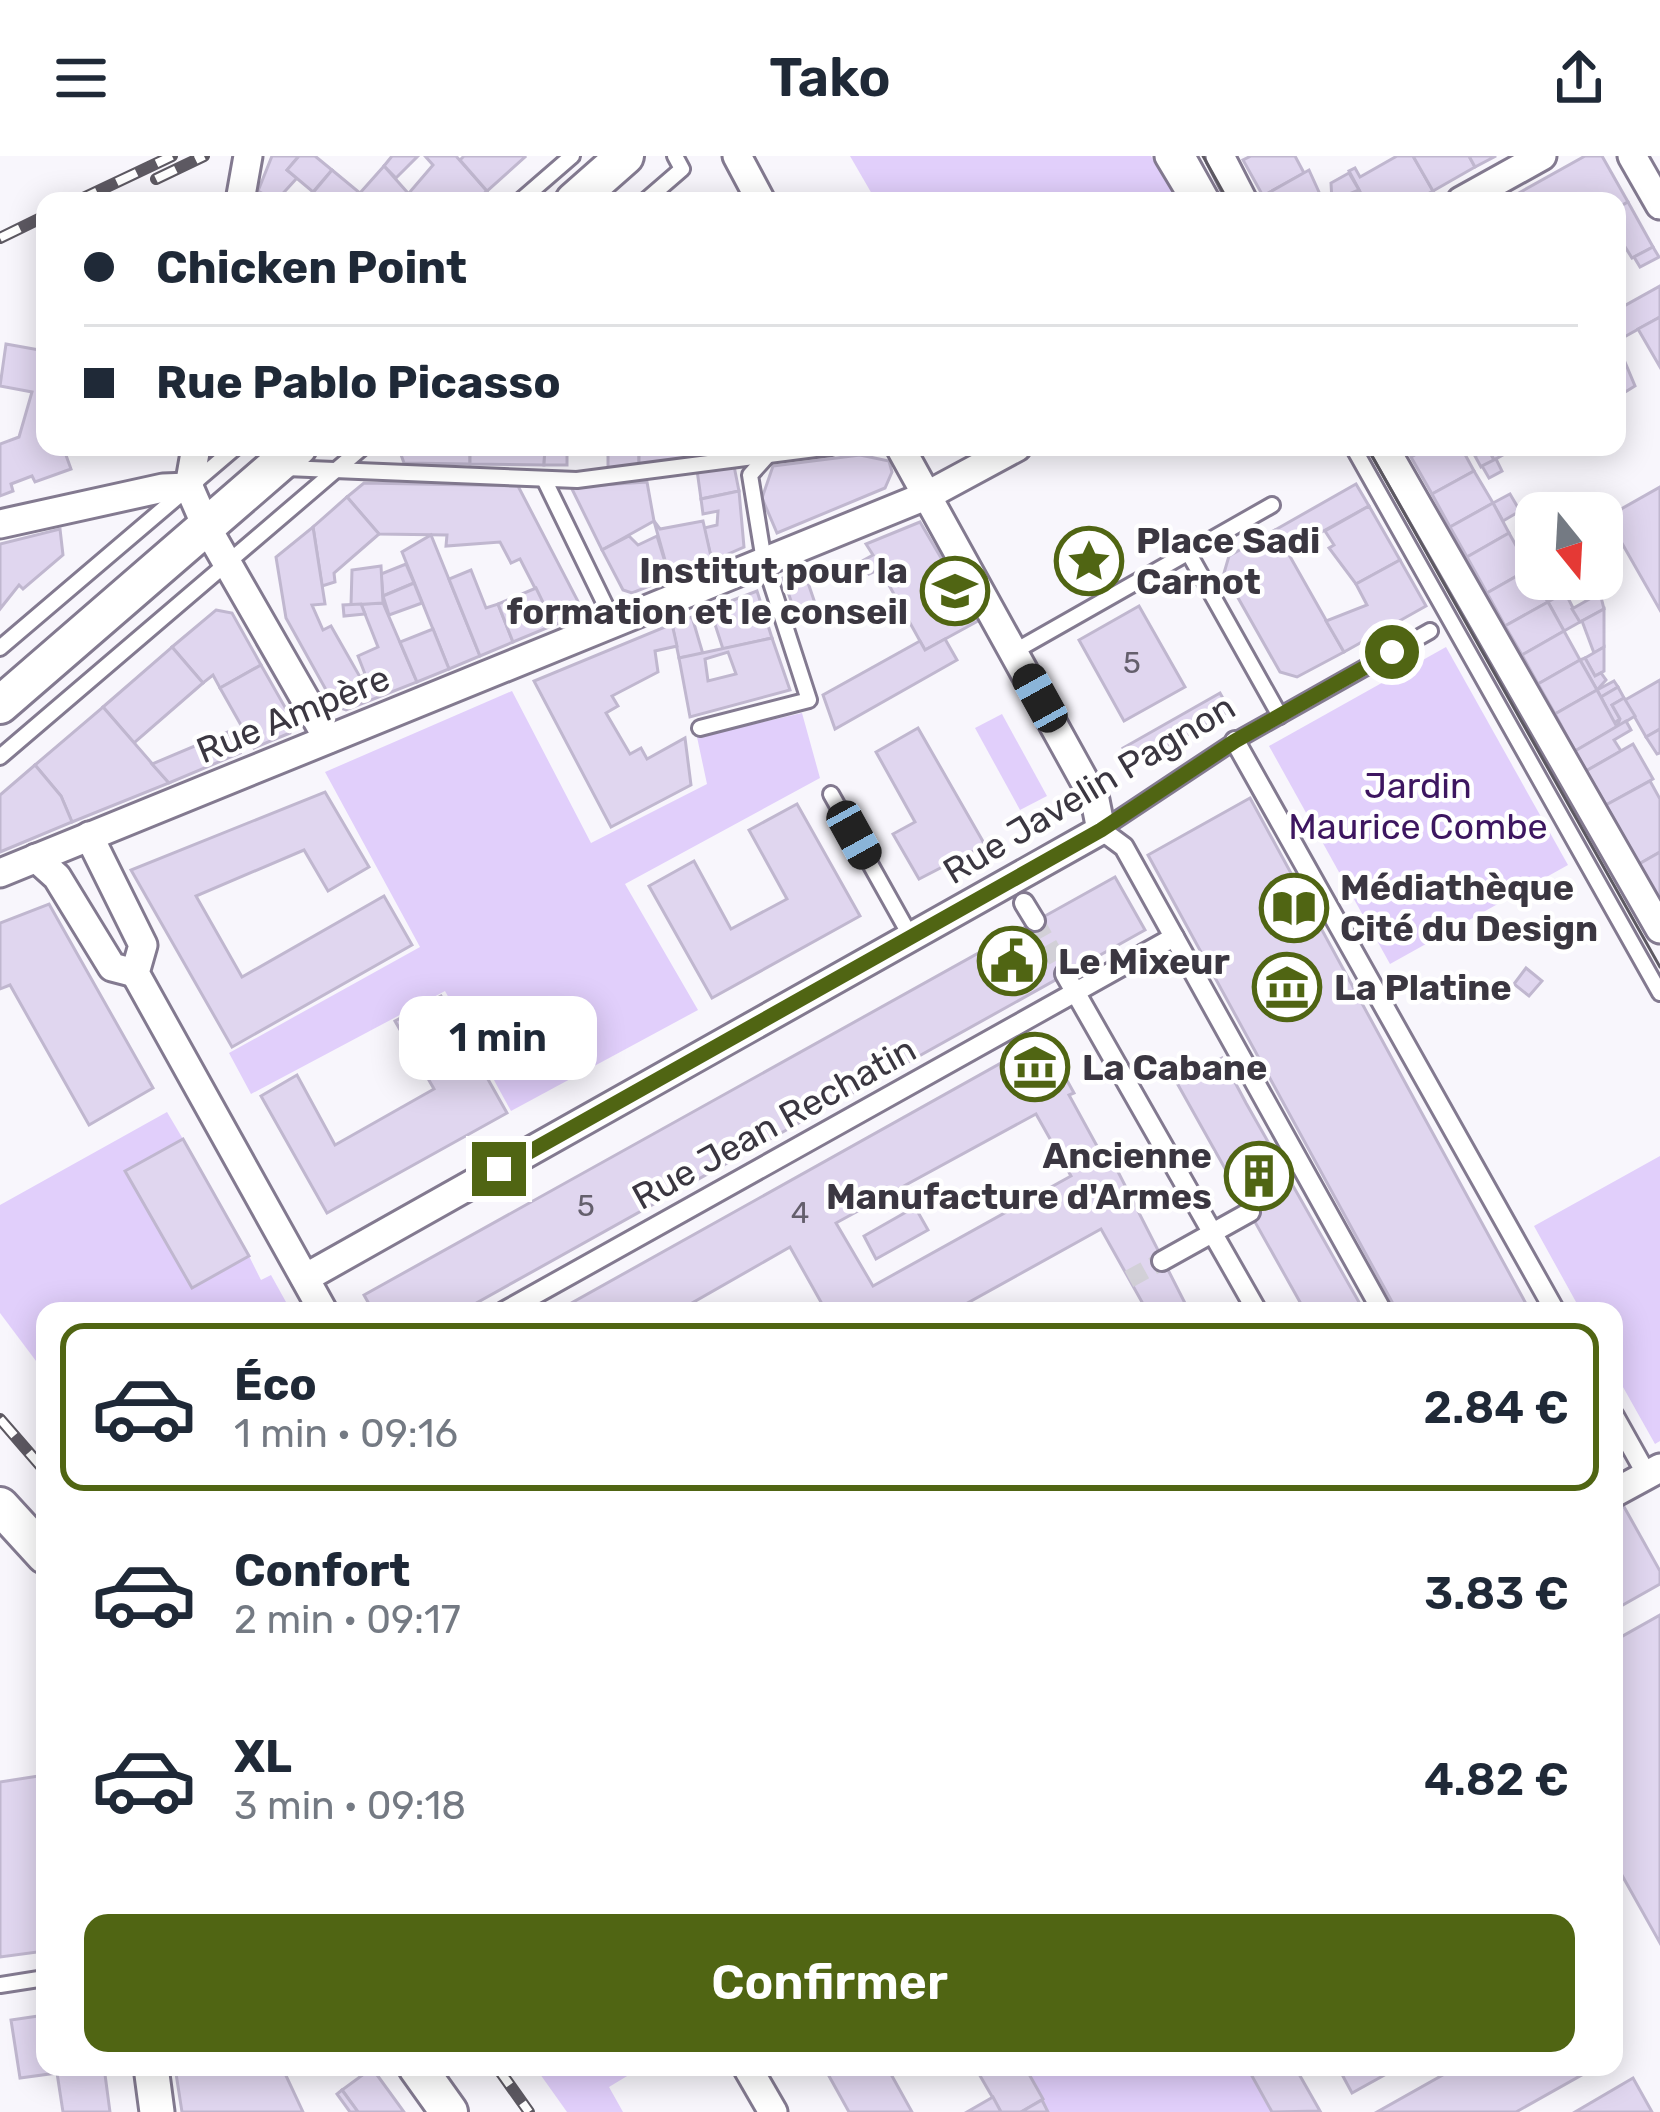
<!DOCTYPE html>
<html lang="fr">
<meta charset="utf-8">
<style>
:root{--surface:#fff;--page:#f2f2f3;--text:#1f2937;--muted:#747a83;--line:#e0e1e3;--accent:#506513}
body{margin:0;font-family:Rubik,sans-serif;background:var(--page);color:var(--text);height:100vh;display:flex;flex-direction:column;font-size:45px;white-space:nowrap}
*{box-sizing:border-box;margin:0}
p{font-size:39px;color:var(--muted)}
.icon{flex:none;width:66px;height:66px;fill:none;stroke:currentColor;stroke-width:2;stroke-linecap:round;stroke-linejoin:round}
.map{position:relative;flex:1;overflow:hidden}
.sheet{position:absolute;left:36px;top:1146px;width:1587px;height:774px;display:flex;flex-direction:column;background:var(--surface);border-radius:24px;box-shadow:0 6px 30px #0003}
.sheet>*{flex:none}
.top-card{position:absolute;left:36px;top:36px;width:1590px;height:264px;border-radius:24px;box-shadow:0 6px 30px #0003;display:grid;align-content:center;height:264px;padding:0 48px;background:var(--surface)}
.needle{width:78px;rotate:162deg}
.tools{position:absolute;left:1515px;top:336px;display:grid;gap:24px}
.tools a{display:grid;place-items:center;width:108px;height:108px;border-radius:24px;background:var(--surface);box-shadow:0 6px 30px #0003;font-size:60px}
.end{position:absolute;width:54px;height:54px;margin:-27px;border:15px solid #506513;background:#fff;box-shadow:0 0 0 6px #fff}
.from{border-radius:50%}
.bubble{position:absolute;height:84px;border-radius:24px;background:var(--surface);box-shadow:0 6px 30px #0003;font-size:39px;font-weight:600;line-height:84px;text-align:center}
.car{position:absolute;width:36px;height:72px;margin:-36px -18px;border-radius:15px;box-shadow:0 0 9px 3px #0007;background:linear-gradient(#222 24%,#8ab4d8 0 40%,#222 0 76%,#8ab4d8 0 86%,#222 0)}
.top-card b{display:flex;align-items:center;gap:42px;height:114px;font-size:45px}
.top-card b+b{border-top:3px solid var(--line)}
.top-card i{width:30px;height:30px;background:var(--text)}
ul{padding:21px 0 0;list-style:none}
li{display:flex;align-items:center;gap:36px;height:168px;margin:0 24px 18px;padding:0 24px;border:6px solid transparent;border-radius:24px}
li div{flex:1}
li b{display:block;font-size:45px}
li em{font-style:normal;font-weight:600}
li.on{border-color:var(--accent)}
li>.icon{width:108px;height:108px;stroke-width:1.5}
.primary-button{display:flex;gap:24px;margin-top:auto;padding:24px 48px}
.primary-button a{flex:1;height:138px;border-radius:24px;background:var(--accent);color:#fff;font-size:48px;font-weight:600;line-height:138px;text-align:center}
header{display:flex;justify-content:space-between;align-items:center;height:156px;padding:0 48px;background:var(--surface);font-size:54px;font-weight:600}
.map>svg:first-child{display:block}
.green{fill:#e1cffb}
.building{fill:#e0d6ef;stroke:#c0b7cf;stroke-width:3;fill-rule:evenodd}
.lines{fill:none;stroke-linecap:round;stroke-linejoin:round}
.pedestrian-tunnel{stroke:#d2d0d7;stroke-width:18;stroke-dasharray:18 9;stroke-linecap:butt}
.service-casing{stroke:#837a90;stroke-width:20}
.pedestrian-casing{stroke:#837a90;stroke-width:24}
.minor-casing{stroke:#837a90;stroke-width:33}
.tertiary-casing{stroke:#837a90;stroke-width:39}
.secondary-casing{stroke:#837a90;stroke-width:42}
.service{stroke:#fff;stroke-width:14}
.pedestrian{stroke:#fff;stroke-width:18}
.minor{stroke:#fff;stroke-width:27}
.tertiary{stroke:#fff;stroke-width:33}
.secondary{stroke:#fff;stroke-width:36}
.tram{stroke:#5d5962;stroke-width:3}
.rail-casing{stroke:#5d5962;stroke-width:12}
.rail{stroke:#fff;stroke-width:8;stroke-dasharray:22;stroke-linecap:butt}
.route{stroke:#506513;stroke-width:15}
.labels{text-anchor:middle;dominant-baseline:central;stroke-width:9;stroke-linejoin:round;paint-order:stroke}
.number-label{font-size:30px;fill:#645f6c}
.poi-label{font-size:36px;font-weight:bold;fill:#3b3741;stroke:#fff;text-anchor:start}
.street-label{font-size:36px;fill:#3b3741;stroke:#fff}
.park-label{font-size:36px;fill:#3d1660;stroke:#fff}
</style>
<header><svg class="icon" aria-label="menu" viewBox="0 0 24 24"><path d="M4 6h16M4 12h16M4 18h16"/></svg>Tako<svg class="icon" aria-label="share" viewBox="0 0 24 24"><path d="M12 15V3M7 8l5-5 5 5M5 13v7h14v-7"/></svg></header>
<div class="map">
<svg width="1660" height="1956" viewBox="0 0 1660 1956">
<rect width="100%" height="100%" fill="#f8f6fc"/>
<g class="green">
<polygon points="850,0 1151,0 1178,45 876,45"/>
<polygon points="1446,491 1568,709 1390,808 1269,590"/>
<polygon points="512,535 591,687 707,628 697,581 802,557 820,622 625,728 698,854 511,955 445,835 251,938 229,897 420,791 325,616"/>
<polygon points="1002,558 1047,640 1020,654 975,572"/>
<polygon points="167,956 183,983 126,1015 191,1132 249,1100 261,1124 271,1119 291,1155 45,1155 45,1217 0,1157 0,1049"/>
<polygon points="1660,1000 1660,1285 1655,1288 1614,1215 1614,1155 1581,1155 1534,1070"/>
<polygon points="535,1911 642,1911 609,1931 623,1956 567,1956"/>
<polygon points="1025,1911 1247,1911 1272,1956 1048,1956"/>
</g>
<g class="building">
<polygon points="272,0 299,0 287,14 297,22 276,45 258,35"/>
<polygon points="299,0 315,0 332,14 313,36 287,14"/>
<polygon points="392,0 418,0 396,22 384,10"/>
<polygon points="425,0 456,0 487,35 475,45 415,45 409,37 433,9"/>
<polygon points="464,0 524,0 525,1 487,35 460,4"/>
<polygon points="1251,0 1295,0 1304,17 1263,40 1243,4"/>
<polygon points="1397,0 1413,0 1433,35 1415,45 1365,45 1349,15 1355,12 1360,21"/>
<polygon points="1413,0 1469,0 1475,11 1433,35"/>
<polygon points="1469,0 1496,0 1475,11"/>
<polygon points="1585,0 1602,0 1628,46 1617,52 1617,45 1521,45 1517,38"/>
<polygon points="384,10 415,45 352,45 360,37"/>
<polygon points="332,14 360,37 352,45 306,45"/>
<polygon points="1309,14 1323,45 1266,45 1263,40"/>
<polygon points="1349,17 1359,34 1332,45 1331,27"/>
<polygon points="1628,46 1653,91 1632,102 1617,78 1617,52"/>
<polygon points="1653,91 1659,101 1640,111 1634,101"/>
<polygon points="1660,130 1660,161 1617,185 1617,154"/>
<polygon points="1660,161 1660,211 1638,173"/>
<polygon points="1617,187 1635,230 1617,241"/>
<polygon points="6,188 45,195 45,291 63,291 71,313 35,326 32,320 11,328 13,335 0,340 0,288 19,281 32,236 0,230"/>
<polygon points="405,291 470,291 470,308 404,307 400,296"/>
<polygon points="470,291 545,291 544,309 470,308"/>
<polygon points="545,291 567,291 567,309 544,309"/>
<polygon points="608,291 639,291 639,311 608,316"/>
<polygon points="639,291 684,291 687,302 639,311"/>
<polygon points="698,291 743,291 743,297 700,301"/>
<polygon points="1430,291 1461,291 1474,315 1432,338 1411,301"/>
<polygon points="1487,291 1517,291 1494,304"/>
<polygon points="1488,293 1494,304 1481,311 1475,300"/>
<polygon points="860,299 889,305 892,316 885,332 777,377 762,342 773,310"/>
<polygon points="1496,303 1502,315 1489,322 1482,310"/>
<polygon points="734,310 739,335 701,343 697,314"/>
<polygon points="1474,315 1493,347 1450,371 1432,338"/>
<polygon points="647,326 654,365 602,394 571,331"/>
<polygon points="364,327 518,330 584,457 554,469 520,403 511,407 500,386 446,390 447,379 379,378 347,341"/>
<polygon points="1356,328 1369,350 1287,395 1275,374"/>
<polygon points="1660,331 1660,454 1607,361"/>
<polygon points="739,335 744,391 712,405 704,372 717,369 718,355 703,358 701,343"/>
<polygon points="1510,338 1520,355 1503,365 1493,347"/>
<polygon points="347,341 379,378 334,417 335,426 322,430 313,371"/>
<polygon points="1568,344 1573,357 1545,357"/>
<polygon points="1493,347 1509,377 1467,401 1450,371"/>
<polygon points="1369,350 1400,404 1356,428 1329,392 1334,389 1325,375"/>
<polygon points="654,365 660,373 703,365 712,405 670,422"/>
<polygon points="920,366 978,465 925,494 880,413 869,418 862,405 873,399 866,388"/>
<polygon points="313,371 325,448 312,449 323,474 331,470 360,521 365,518 358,500 378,491 361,448 383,447 417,526 346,554 335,550 286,462 276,401"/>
<polygon points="60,373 63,399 23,433 19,429 0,453 0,388"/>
<polygon points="1275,374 1344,496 1297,521 1280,516 1224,417 1229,400"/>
<polygon points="1509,377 1529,413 1487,437 1467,401"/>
<polygon points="431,379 480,500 449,513 402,396"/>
<polygon points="629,380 638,389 657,380 670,422 632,437 623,434 602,394"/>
<polygon points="1531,392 1536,409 1529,413 1521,398"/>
<polygon points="1400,404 1426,450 1344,496 1326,465 1367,449 1356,428"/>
<polygon points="406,408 414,427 383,440 381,418"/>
<polygon points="381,410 383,447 351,449 352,414"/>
<polygon points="1529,413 1548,446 1505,470 1487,437"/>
<polygon points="471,414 486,452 498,448 513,486 480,500 449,423"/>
<polygon points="804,415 818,456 797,462 783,422"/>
<polygon points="1551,423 1588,423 1556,441"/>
<polygon points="1547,425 1556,441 1548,446 1539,430"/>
<polygon points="414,427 422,447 389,459 383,440"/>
<polygon points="536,432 554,469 513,486 498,448"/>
<polygon points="757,435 772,482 723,493 710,453"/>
<polygon points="1565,436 1580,466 1564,475 1548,446"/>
<polygon points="1600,437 1604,453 1580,466 1572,453"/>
<polygon points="1548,446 1564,475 1522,499 1505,470"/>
<polygon points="361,448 365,458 344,460 343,449"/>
<polygon points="1139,450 1185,531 1124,565 1079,484"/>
<polygon points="1604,453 1604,491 1594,497 1582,465"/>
<polygon points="216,454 232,457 261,509 220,532 213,519 203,527 172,491"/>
<polygon points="692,461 703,498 679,502 672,468"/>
<polygon points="672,468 677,490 655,495 658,516 612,540 618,550 606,557 630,598 641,592 647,603 685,582 691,629 611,671 534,525"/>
<polygon points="433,473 449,513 417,526 400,486"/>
<polygon points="1564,475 1580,504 1538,528 1522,499"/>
<path d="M 772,482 L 790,534 L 690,561 L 679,502 ZM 728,496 L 736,518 L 708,525 L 705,503 Z"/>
<polygon points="945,483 957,504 835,573 823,539 920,485 925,494"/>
<polygon points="172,491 203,527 134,587 103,551"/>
<polygon points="1604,491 1604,515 1595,520 1585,502"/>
<polygon points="1585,502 1595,520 1601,517 1606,524 1597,534 1580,504"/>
<polygon points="1580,504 1597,534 1555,558 1538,528"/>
<polygon points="261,509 294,567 290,577 254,592 220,532"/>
<polygon points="1660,524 1660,573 1646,581 1625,544"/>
<polygon points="1614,525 1618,531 1601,541 1597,534"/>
<polygon points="1618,531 1624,542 1612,549 1620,563 1614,567 1601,541"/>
<polygon points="1597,534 1617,571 1575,595 1555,558"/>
<polygon points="1220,537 1230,555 1132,610 1123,592"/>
<polygon points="1624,542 1635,560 1617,571 1620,563 1612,549"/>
<polygon points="103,551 169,627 72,666 61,640 35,609"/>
<polygon points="1626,565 1631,574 1614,584 1621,595 1586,615 1575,595"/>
<polygon points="918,572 985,689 919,723 893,678 915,666 876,596"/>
<polygon points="1660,573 1660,597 1657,598 1646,581"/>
<polygon points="228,576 240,597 169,627 152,608"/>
<polygon points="1633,588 1653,623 1606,649 1586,615"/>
<polygon points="35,609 61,640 72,666 0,696 0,639"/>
<polygon points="1650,625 1660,643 1660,696 1639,708 1606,649"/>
<polygon points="325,636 369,711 328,735 304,694 196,740 242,821 384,740 412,789 232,891 131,714"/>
<polygon points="1250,642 1425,963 1530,1155 1397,1155 1148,699"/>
<polygon points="797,648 860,760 712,842 649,730 694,705 731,773 787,743 749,674"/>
<polygon points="1660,696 1660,745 1639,708"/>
<polygon points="1115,721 1145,774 462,1155 373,1155 364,1139"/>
<polygon points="49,748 153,932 89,969 10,829 0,833 0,767"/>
<polygon points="1526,812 1542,825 1529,840 1514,828"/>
<polygon points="441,840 507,957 327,1057 261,940 297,919 335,989 434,933 395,865"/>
<path d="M 1044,883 L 1074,937 L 1069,939 L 1103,1001 L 1109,998 L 1189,1155 L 1147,1155 L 1101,1073 L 953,1155 L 826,1155 L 790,1091 L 678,1155 L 557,1155 ZM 1036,958 L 1071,1020 L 873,1130 L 836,1067 Z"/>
<polygon points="1222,902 1246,947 1364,1155 1305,1155 1177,927"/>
<polygon points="183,983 249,1100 192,1132 125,1015"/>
<polygon points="915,1051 928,1074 876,1103 864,1080"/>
<polygon points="1623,1349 1660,1415 1660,1428 1614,1454 1614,1354"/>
<polygon points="1660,1459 1660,1787 1614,1705 1614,1485"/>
<polygon points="45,1619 45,1795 0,1801 0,1626"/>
<polygon points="45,1859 45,1911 104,1911 110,1956 63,1956 57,1917 20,1922 11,1864"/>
<polygon points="175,1911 282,1911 303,1956 182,1956"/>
<polygon points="807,1911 887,1911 912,1956 849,1956 824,1911 811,1918"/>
<polygon points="975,1911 1025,1911 1043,1943 1021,1956 1001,1956"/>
<polygon points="1247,1911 1295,1911 1320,1955 1272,1956"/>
<polygon points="1338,1911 1399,1911 1352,1937"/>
<polygon points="1457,1911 1596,1911 1516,1956 1377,1956"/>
<polygon points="372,1912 404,1956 358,1956 342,1934"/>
<polygon points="1633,1922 1652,1956 1575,1956"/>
<polygon points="342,1934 358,1956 350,1956 337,1938"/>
<polygon points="993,1941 1001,1956 967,1956"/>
<polygon points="1042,1944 1048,1956 1021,1956"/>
</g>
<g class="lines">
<g class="pedestrian-tunnel">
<polyline points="1035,765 1065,818"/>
<polyline points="1129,1123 1162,1105"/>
</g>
<g class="service-casing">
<g id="service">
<polyline points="1188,0 1213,45"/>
<polyline points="520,45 572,0"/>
<polyline points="645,45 682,13 675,0"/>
<polyline points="1353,291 1660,837"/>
<polyline points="286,312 577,324 831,291"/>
<polyline points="544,323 614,467"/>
<polyline points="1188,396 1280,560"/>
<polyline points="0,492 236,291"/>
<polyline points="1015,495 1272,349"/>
<polyline points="700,572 809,544 764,405 750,319 768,299"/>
<polyline points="0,601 363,291"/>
<polyline points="831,638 911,781"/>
<polyline points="1101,674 1235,585 1430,475"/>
<polyline points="0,1829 45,1822"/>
</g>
</g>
<g class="pedestrian-casing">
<g id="pedestrian">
<polyline points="1235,585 1555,1155"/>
<polyline points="1101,674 1124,691 1382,1155"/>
<polyline points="1024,747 1035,765"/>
<polyline points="1065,818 1257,1155"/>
<polyline points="1162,1105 1250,1056"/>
<polyline points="505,1155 1174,781"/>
<polyline points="1614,1260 1647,1319"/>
</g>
</g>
<g class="minor-casing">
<g id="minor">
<polyline points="737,0 761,45"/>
<polyline points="1169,0 1196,45"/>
<polyline points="1220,0 1243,45"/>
<polyline points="1632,0 1660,49"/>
<polyline points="240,45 248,0"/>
<polyline points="1461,45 1542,0"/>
<polyline points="196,291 189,331 207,372 328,583"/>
<polyline points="1384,291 1660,773"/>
<polyline points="0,368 163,332 189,331"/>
<polyline points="89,680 143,789 135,817 323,1155"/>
<polyline points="36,702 57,721 112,811 135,817"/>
<polyline points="0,717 928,339 1017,291"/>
<polyline points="305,1122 1101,674 1095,644 900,291"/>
<polyline points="1614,1337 1660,1312"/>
<polyline points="747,1911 773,1956"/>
</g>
</g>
<g class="tertiary-casing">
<polyline id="tertiary" points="151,1911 157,1956"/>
</g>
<g class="secondary-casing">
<g id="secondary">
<polyline points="574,45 625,0"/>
<polyline points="0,549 298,291"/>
<polyline points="0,1350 45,1399"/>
<polyline points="417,1911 449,1956"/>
</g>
</g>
<use href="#service" class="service"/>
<use href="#pedestrian" class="pedestrian"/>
<use href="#minor" class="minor"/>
<use href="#tertiary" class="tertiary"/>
<use href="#secondary" class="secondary"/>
<g class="tram">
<polyline points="1203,0 1228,45"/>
<polyline points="1367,291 1660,811"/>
</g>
<g class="rail-casing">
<g id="rail">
<polyline points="156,23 204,0"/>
<polyline points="77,45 172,0"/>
<polyline points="0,82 45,60"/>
<polyline points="0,1263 45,1315"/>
<polyline points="497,1911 529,1956"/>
</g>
</g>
<use href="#rail" class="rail"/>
</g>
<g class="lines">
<polyline class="route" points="499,1013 1101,674 1235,585 1392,496"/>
</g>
<defs>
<g id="sight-ring" transform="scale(3.45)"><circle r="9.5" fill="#fff" stroke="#506513" stroke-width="1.5"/><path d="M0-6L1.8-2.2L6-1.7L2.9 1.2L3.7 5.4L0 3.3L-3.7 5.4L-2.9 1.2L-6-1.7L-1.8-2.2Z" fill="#506513"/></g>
<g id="university-ring" transform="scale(3.45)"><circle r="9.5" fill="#fff" stroke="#506513" stroke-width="1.5"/><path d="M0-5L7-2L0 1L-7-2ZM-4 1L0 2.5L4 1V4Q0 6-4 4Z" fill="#506513"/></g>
<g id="library-ring" transform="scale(3.45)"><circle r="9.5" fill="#fff" stroke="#506513" stroke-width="1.5"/><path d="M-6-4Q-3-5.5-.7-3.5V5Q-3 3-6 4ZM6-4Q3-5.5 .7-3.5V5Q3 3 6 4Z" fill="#506513"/></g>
<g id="civic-ring" transform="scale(3.45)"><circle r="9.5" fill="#fff" stroke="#506513" stroke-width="1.5"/><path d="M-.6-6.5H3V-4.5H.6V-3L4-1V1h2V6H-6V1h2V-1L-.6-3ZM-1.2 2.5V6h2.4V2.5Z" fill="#506513"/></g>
<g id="museum-ring" transform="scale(3.45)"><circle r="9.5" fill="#fff" stroke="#506513" stroke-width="1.5"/><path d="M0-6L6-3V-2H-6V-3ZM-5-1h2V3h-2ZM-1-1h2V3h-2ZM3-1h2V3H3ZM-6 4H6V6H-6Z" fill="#506513"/></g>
<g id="building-ring" transform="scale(3.45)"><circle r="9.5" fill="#fff" stroke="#506513" stroke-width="1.5"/><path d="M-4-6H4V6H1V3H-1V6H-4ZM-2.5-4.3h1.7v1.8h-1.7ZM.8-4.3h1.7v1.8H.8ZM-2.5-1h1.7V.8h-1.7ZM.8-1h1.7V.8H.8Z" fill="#506513"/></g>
</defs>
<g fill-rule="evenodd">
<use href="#sight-ring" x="1089" y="405"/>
<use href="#university-ring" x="955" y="435"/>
<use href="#library-ring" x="1294" y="752"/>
<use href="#civic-ring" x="1012" y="805"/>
<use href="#museum-ring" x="1287" y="831"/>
<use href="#museum-ring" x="1035" y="911"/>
<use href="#building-ring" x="1259" y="1020"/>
</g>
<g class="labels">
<g class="number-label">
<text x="1132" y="507">5</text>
<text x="586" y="1050">5</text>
<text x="800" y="1057">4</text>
</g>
<g class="poi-label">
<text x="1136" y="384">Place Sadi<tspan x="1136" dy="41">Carnot</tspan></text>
<text x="908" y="414" text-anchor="end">Institut pour la<tspan x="908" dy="41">formation et le conseil</tspan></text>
<text x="1340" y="731">Médiathèque<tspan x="1340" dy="41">Cité du Design</tspan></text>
<text x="1058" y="805">Le Mixeur</text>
<text x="1334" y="831">La Platine</text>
<text x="1082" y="911">La Cabane</text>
<text x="1212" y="999" text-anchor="end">Ancienne<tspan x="1212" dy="41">Manufacture d'Armes</tspan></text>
</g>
<g class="street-label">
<text transform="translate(293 558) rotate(-22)">Rue Ampère</text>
<text transform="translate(1089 633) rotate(-31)">Rue Javelin Pagnon</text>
<text transform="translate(774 967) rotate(-29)">Rue Jean Rechatin</text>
</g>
<g class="park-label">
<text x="1418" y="629">Jardin<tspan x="1418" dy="41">Maurice Combe</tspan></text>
</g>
</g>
</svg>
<div class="tools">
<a><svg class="needle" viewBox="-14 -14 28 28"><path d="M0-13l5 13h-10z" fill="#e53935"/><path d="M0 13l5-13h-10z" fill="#747a83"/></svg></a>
</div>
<i class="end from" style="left:1392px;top:496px"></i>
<i class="end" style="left:499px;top:1013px"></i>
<div class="bubble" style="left:399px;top:840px;width:198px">1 min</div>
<i class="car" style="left:1040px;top:542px;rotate:331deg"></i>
<i class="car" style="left:854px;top:679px;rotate:151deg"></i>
<div class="top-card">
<b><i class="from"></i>Chicken Point</b>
<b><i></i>Rue Pablo Picasso</b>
</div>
<section class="sheet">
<ul>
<li class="on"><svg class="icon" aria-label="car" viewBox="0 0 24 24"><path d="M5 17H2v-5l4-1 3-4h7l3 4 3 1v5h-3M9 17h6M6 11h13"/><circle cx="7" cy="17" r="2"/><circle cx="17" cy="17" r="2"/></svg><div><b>Éco</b><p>1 min · 09:16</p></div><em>2.84 €</em></li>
<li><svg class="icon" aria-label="car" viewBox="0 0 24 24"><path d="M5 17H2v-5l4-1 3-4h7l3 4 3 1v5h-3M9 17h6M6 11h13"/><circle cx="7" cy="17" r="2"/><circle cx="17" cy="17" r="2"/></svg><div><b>Confort</b><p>2 min · 09:17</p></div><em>3.83 €</em></li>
<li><svg class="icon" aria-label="car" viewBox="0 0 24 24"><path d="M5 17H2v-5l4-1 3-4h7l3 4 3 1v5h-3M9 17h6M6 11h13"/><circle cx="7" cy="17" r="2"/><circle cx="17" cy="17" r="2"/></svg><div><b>XL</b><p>3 min · 09:18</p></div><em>4.82 €</em></li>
</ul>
<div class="primary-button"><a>Confirmer</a></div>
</section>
</div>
